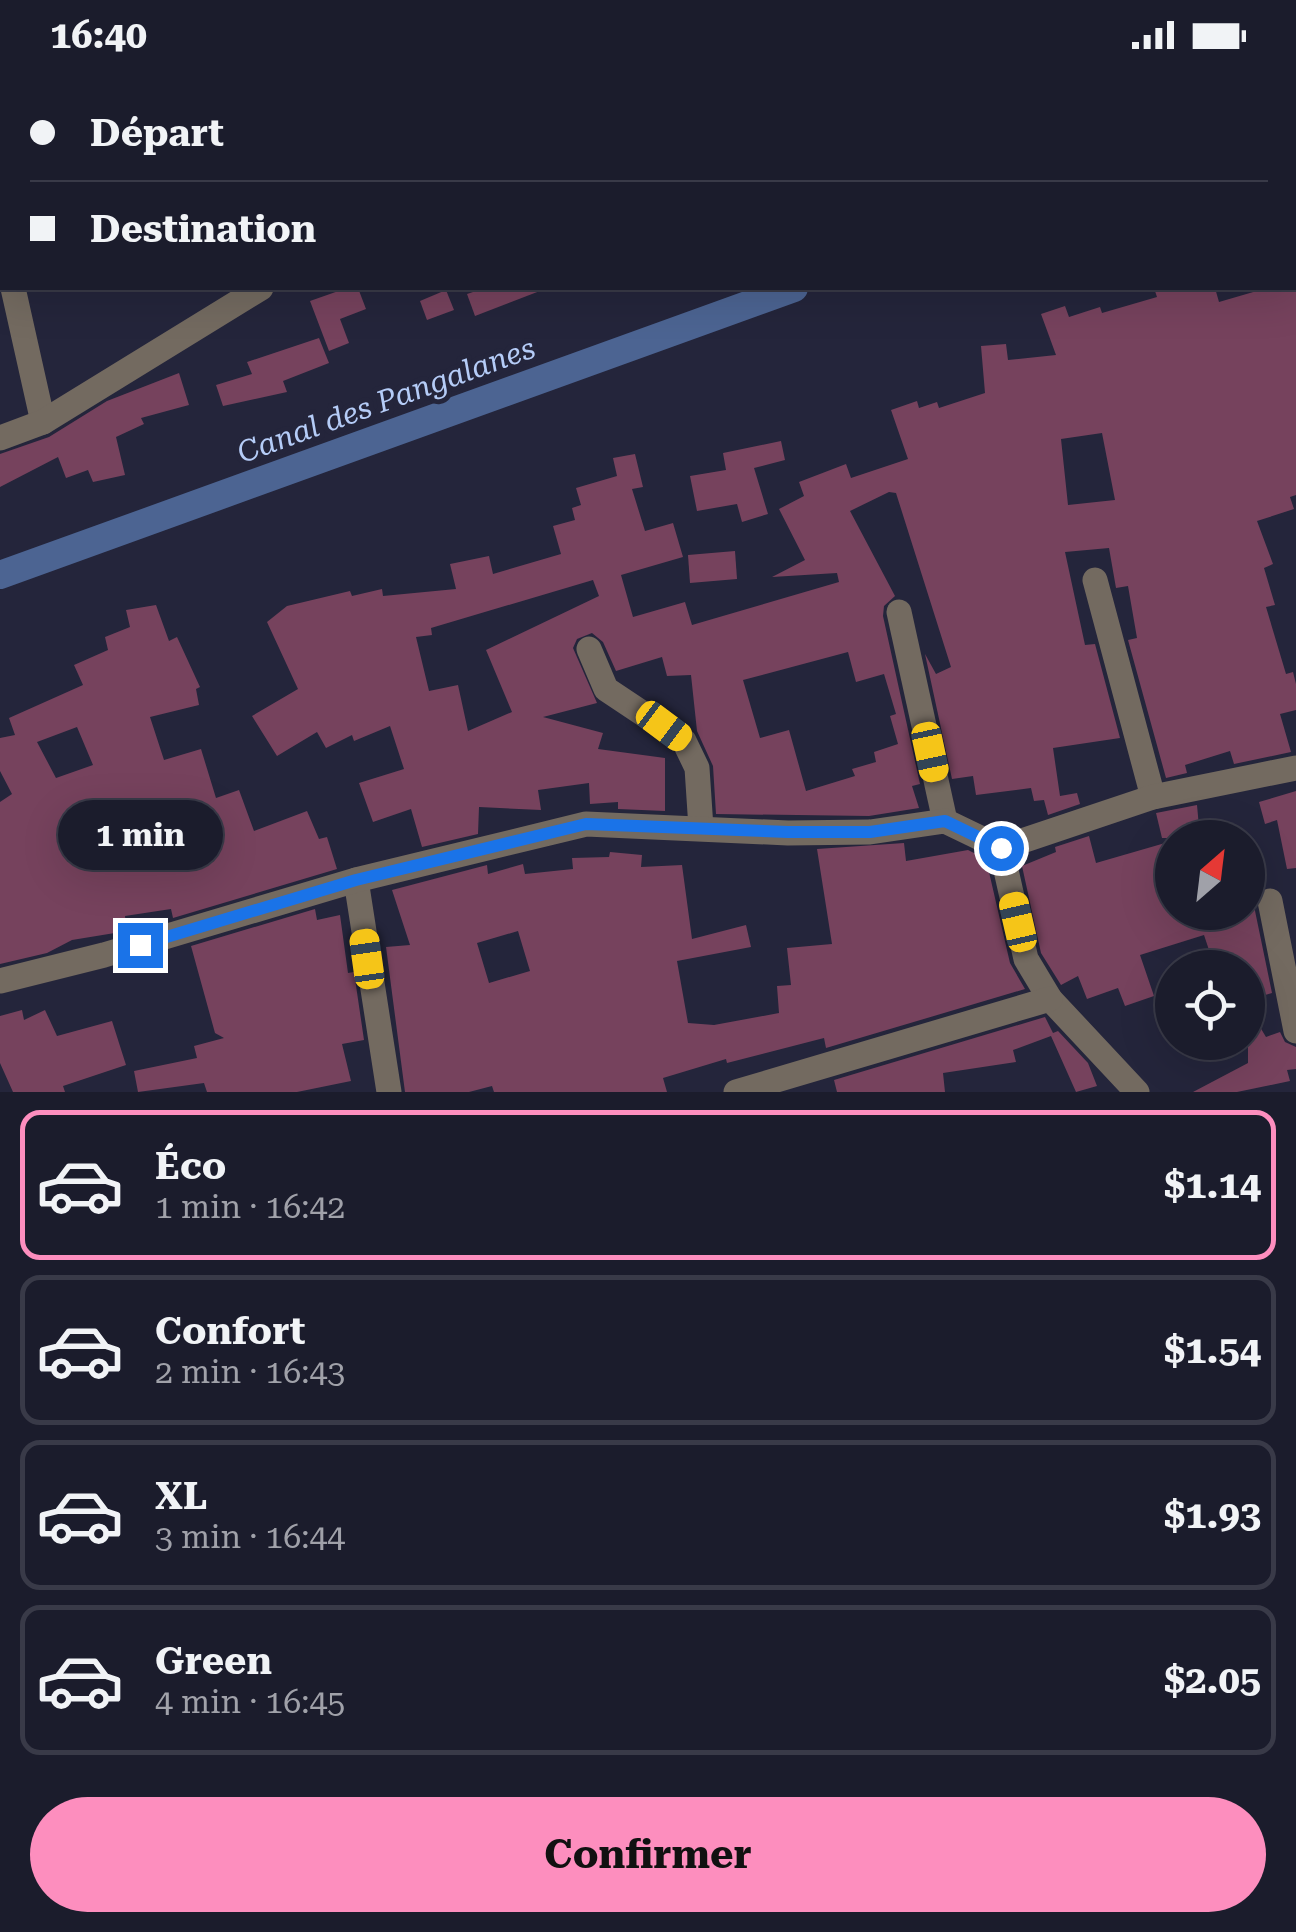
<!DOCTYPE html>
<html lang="fr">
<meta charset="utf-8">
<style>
:root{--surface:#1b1c2c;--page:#242534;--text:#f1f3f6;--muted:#a0a1a9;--line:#393a48;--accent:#fd8ebe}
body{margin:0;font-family:"Roboto Serif",serif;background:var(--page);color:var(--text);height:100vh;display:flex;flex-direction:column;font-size:38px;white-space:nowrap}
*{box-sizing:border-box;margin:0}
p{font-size:32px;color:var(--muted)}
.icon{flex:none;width:55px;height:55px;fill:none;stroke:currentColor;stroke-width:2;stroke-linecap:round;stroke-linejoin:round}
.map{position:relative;height:1022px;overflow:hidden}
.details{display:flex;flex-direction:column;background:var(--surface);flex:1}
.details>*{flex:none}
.banner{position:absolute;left:0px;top:0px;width:1298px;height:220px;box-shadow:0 10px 40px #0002,0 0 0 2px var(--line);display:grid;align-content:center;height:220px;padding:0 30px;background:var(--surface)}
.needle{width:65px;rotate:28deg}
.fabs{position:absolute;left:1155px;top:750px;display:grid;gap:20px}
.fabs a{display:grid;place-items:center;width:110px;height:110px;border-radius:50%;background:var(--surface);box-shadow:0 10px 40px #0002,0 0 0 2px var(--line);font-size:50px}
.end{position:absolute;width:45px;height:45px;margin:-22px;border:12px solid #1a73e8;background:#fff;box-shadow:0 0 0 5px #fff}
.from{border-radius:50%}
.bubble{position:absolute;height:70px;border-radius:35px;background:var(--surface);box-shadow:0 10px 40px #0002,0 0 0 2px var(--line);font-size:32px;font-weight:700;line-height:70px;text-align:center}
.car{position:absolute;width:30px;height:60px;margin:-30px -15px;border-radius:12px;box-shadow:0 0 8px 2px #0007;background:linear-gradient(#f5c518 24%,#345 0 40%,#f5c518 0 76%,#345 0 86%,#f5c518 0)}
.banner b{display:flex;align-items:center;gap:35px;height:95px;font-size:38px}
.banner b+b{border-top:2px solid var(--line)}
.banner i{width:25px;height:25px;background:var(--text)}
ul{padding:18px 0 0;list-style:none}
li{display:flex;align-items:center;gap:30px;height:150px;margin:0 20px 15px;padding:0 10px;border:5px solid var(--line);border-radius:20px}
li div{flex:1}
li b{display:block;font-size:38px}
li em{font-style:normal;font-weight:700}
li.active{border-color:var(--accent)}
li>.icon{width:90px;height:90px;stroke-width:1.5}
.button{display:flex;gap:20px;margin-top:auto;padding:20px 30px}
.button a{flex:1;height:115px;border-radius:60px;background:var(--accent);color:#111;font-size:40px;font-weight:700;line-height:115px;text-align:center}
.status{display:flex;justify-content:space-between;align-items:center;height:70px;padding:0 50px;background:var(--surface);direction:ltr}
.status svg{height:28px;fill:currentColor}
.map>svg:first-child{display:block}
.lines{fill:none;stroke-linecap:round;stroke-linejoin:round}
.canal{stroke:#4c6492;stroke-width:28}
.building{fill:#76425d;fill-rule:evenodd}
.street{stroke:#736a60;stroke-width:25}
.route{stroke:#1a73e8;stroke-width:12}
.labels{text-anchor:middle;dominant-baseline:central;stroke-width:10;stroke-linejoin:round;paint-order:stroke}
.water-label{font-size:30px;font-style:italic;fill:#b5ccf7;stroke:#24253b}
</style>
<div class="status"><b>16:40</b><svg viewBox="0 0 49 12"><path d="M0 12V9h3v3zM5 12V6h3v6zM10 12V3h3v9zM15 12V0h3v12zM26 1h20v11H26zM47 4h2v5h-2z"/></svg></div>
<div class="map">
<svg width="1296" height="1022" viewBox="0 0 1296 1022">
<rect width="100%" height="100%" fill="#24253b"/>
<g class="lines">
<g class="canal">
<polyline points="1295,36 1296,36"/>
<polyline points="0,505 794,218"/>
</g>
</g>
<g class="building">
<polygon points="347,218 358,218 366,239 340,249 349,273 329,281 310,231"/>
<polygon points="485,218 544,218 545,219 475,246 467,224"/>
<path d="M 1154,218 L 1215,218 L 1219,232 L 1267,218 L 1296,218 L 1296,425 L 1290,427 L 1294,439 L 1257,451 L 1273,494 L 1264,498 L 1275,535 L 1266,537 L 1286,604 L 1293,602 L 1296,614 L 1296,640 L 1280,644 L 1291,682 L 1234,694 L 1230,681 L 1185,695 L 1187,703 L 1166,708 L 1128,570 L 1137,568 L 1128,516 L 1116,518 L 1109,478 L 1065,482 L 1085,575 L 1095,574 L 1120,668 L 1053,678 L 1060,726 L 1077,723 L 1080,734 L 1048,745 L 1044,730 L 1034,731 L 1031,718 L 976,725 L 973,706 L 952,709 L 925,584 L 936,604 L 951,597 L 896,423 L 889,422 L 850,441 L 895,526 L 884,536 L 883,546 L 920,714 L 912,716 L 919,738 L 869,746 L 716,744 L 713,696 L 697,661 L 691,605 L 667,606 L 662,587 L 616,601 L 603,572 L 592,563 L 577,569 L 573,578 L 597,633 L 543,647 L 603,663 L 598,679 L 665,688 L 665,741 L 618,739 L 618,732 L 590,734 L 589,713 L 538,720 L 541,740 L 479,737 L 478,764 L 422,777 L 411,739 L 373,752 L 359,713 L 404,699 L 390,656 L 354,671 L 352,665 L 326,678 L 317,662 L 277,686 L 252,646 L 298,619 L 267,552 L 287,536 L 350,521 L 352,526 L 382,519 L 383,526 L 456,519 L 450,494 L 489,486 L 493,504 L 561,484 L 553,456 L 575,450 L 572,438 L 581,435 L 576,418 L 617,406 L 613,388 L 635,384 L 643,417 L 632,419 L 645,461 L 673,453 L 683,487 L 621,505 L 633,547 L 685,532 L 692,555 L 839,512 L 837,503 L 772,507 L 805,490 L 779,439 L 804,426 L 799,412 L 846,394 L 851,408 L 908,389 L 891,340 L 917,331 L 919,338 L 937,332 L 939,338 L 985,323 L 981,276 L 1006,274 L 1008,290 L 1056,285 L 1041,244 L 1065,236 L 1069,247 L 1100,237 L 1102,243 L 1157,227 ZM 1102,363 L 1115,430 L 1068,435 L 1061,369 ZM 593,510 L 599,526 L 486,580 L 512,642 L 468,661 L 458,615 L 429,621 L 416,567 L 432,565 L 431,558 ZM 848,582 L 856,612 L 884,604 L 896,644 L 890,646 L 898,674 L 874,682 L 876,692 L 852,699 L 855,706 L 806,721 L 789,660 L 760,668 L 743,610 Z"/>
<polygon points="446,220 454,240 427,250 420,231"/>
<polygon points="319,268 329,293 283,311 287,322 223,336 216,315 252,304 247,292"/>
<polygon points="179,303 189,335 141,348 144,354 116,367 125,405 93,412 88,400 66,408 58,387 0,417 0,384 49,367 107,331"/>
<polygon points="781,371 785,390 754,398 768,444 742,452 737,434 697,441 690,406 726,400 723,383"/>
<polygon points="735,481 737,509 690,513 688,485"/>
<path d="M 156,535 L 169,571 L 177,567 L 200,617 L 196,619 L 199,635 L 150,647 L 164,690 L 201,679 L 216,728 L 239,720 L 254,761 L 307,741 L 319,769 L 327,767 L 337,799 L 173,848 L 171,839 L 125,846 L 127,861 L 72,870 L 47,883 L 0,894 L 0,732 L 12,724 L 0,701 L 0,668 L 15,665 L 9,648 L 83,615 L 74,595 L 108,580 L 105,567 L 130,557 L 126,540 ZM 77,657 L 93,695 L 56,708 L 37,672 Z"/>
<polygon points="1296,721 1296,798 1287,799 1277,750 1265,754 1259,732"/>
<polygon points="1197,735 1200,768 1162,768 1156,743"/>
<polygon points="1089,766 1096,793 1172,771 1172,842 1248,842 1254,836 1272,923 1248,930 1248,898 1215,898 1204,865 1140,885 1154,926 1125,936 1118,918 1087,929 1078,906 1061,915 1041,883 1022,796 1056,782 1055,777"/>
<path d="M 904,773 L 906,791 L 968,780 L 986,789 L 1010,893 L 1025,919 L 826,978 L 824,968 L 727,993 L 726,989 L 663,1008 L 667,1022 L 494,1022 L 492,1016 L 469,1022 L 405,1022 L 386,877 L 410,875 L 392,820 L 487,795 L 488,804 L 523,794 L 525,804 L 573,799 L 572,788 L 609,787 L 610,782 L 642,785 L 641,797 L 682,795 L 692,869 L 746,855 L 751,877 L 677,891 L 688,953 L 714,955 L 779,943 L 777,916 L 791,915 L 787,878 L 832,874 L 817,779 ZM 518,861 L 530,901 L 489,913 L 477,873 Z"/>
<polygon points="315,839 317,850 340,845 348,903 354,902 364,970 342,974 351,1011 297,1022 207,1022 204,1013 138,1022 134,1001 197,988 194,976 224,968 215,963 191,876"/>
<polygon points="1248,937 1266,967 1280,962 1285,972 1296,977 1296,999 1287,1000 1290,1011 1237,1022 1193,1022 1248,993"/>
<polygon points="22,940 24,950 45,940 57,966 112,951 126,995 63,1016 65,1022 13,1022 0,993 0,946"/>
<polygon points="1045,947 1053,963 1058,961 1088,993 1097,1016 1076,1022 1051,966 1013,980 1016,992 943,1003 945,1022 837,1022 834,1010"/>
</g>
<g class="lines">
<g class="street">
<polyline points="624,0 625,2"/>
<polyline points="854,2 862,0"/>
<polyline points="0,160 2,171"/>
<polyline points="13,218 43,352"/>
<polyline points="0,368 43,352 261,218"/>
<polyline points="1095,510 1153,727"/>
<polyline points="899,542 945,751"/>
<polyline points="589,579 606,619 684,671 697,698 701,758"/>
<polyline points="1001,778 1026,889 1050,929 1137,1022"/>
<polyline points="356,810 389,1022"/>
<polyline points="1270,831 1296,961"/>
<polyline points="0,911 104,885 356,810 586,754 788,763 870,762 945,751 1001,778 1153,727 1296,698"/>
<polyline points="736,1022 1050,929"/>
</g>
</g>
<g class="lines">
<polyline class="route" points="140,875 356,810 586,754 788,762 870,762 945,751 1001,778"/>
</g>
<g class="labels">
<g class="water-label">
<text transform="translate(386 330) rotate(-20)">Canal des Pangalanes</text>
</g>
</g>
</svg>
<div class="fabs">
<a><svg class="needle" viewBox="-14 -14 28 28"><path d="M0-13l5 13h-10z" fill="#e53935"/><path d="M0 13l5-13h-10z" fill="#a0a1a9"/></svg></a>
<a><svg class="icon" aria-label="locate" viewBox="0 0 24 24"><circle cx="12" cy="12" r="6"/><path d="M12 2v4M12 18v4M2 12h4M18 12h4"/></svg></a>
</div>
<i class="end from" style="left:1001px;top:778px"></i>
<i class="end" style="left:140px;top:875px"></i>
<div class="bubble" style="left:58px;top:730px;width:165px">1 min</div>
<i class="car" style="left:664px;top:656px;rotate:127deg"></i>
<i class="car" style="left:930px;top:682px;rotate:168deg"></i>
<i class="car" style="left:1018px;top:852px;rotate:347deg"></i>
<i class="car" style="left:367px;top:889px;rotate:352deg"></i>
<div class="banner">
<b><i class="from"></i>Départ</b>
<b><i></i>Destination</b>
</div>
</div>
<section class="details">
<ul>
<li class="active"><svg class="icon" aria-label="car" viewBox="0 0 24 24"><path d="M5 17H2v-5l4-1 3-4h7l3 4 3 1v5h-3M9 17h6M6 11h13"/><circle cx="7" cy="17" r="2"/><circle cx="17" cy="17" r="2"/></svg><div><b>Éco</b><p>1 min · 16:42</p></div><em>$1.14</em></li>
<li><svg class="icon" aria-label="car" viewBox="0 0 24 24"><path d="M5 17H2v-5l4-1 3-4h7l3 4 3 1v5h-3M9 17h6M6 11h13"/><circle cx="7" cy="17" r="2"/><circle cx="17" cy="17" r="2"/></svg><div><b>Confort</b><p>2 min · 16:43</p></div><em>$1.54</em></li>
<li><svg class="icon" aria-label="car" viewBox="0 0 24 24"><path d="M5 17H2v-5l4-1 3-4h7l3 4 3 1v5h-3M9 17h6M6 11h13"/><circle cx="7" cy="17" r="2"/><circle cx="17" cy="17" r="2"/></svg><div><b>XL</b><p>3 min · 16:44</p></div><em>$1.93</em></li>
<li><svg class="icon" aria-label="car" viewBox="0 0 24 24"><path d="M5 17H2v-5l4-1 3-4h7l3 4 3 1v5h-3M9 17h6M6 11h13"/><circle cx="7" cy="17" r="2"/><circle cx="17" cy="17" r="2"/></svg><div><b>Green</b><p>4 min · 16:45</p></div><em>$2.05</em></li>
</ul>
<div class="button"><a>Confirmer</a></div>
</section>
